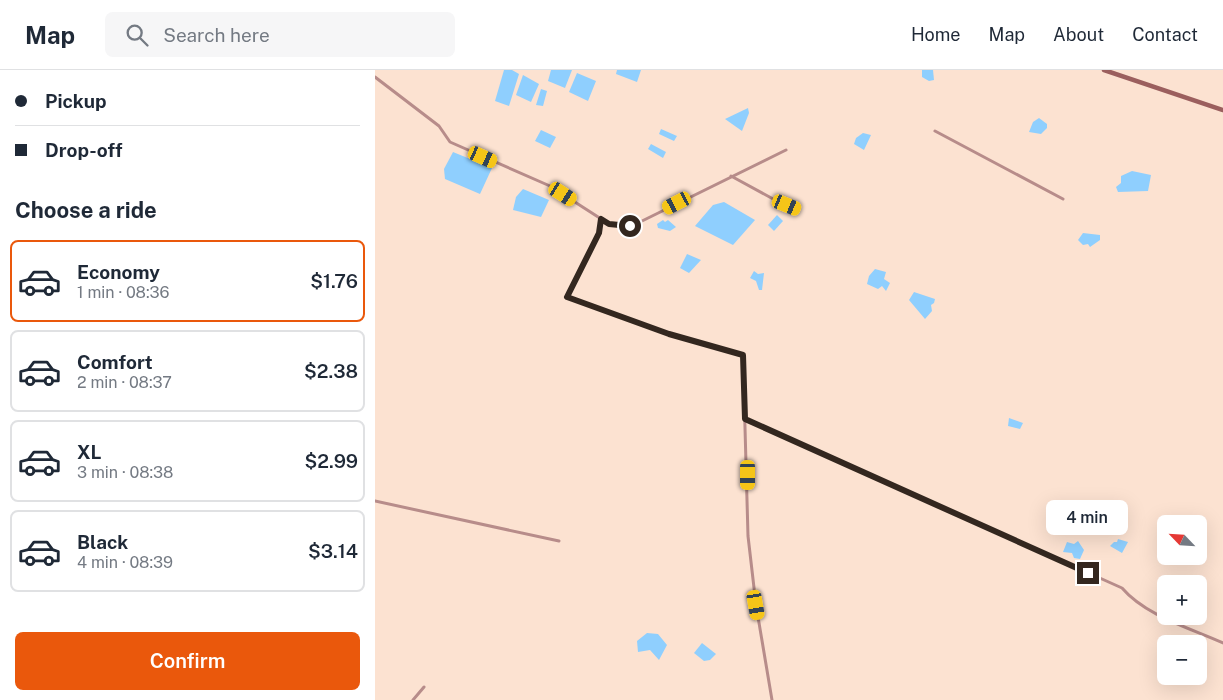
<!DOCTYPE html>
<meta charset="utf-8">
<style>
:root{--surface:#fff;--page:#f6f6f7;--text:#1f2937;--muted:#747a83;--line:#e0e1e3;--accent:#ea580c}
body{margin:0;font-family:"Public Sans",sans-serif;background:var(--page);color:var(--text);height:100vh;display:flex;flex-direction:column;font-size:19px;white-space:nowrap}
*{box-sizing:border-box;margin:0}
p{font-size:16px;color:var(--muted)}
.icon{flex:none;width:28px;height:28px;fill:none;stroke:currentColor;stroke-width:2;stroke-linecap:round;stroke-linejoin:round}
.map{position:relative;flex:1;overflow:hidden}
.panel{display:flex;flex-direction:column;background:var(--surface);width:375px}
.panel>*{flex:none}
.banner{display:grid;align-content:center;height:110px;padding:0 15px;background:var(--surface)}
.needle{width:32px;rotate:295deg}
.buttons{position:absolute;left:782px;top:445px;display:grid;gap:10px}
.buttons a{display:grid;place-items:center;width:50px;height:50px;border-radius:8px;background:var(--surface);box-shadow:0 5px 20px #0002;font-size:25px}
.end{position:absolute;width:22px;height:22px;margin:-11px;border:6px solid #33271f;background:#fff;box-shadow:0 0 0 2px #fff}
.from{border-radius:50%}
.bubble{position:absolute;height:35px;border-radius:8px;background:var(--surface);box-shadow:0 5px 20px #0002;font-size:16px;font-weight:600;line-height:35px;text-align:center}
.car{position:absolute;width:15px;height:30px;margin:-15px -8px;border-radius:6px;box-shadow:0 0 4px 1px #0007;background:linear-gradient(#f5c518 24%,#345 0 40%,#f5c518 0 76%,#345 0 86%,#f5c518 0)}
.banner b{display:flex;align-items:center;gap:18px;height:48px;font-size:19px}
.banner b+b{border-top:1px solid var(--line)}
.banner i{width:12px;height:12px;background:var(--text)}
ul{padding:0;list-style:none}
li{display:flex;align-items:center;gap:15px;height:82px;margin:0 10px 8px;padding:0 5px;border:2px solid var(--line);border-radius:8px}
li div{flex:1}
li b{display:block;font-size:19px}
li em{font-style:normal;font-weight:600}
li.active{border-color:var(--accent)}
li>.icon{width:45px;height:45px;stroke-width:1.5}
h2{padding:0 15px;font-size:22px;line-height:60px}
.cta{display:flex;gap:10px;margin-top:auto;padding:10px 15px}
.cta a{flex:1;height:58px;border-radius:8px;background:var(--accent);color:#fff;font-size:20px;font-weight:600;line-height:58px;text-align:center}
header{display:flex;align-items:center;gap:30px;box-sizing:border-box;height:70px;padding:0 25px;background:var(--surface);border-bottom:1px solid var(--line)}
header strong{font-size:24px}
nav{display:flex;gap:28px;margin-inline-start:auto;font-size:18px}
.search{width:350px;height:45px;background:var(--page);display:flex;align-items:center;gap:12px;box-sizing:border-box;padding:0 18px;border-radius:8px;color:var(--muted);font-size:19px}
main{display:flex;flex:1;min-height:0}
.map>svg:first-child{display:block}
.water{fill:#8fcffe}
.lines{fill:none;stroke-linecap:round;stroke-linejoin:round}
.street{stroke:#b78c8a;stroke-width:3}
.secondary{stroke:#9b5f5e;stroke-width:4.5}
.route{stroke:#33271f;stroke-width:6}
</style>
<header>
<strong>Map</strong>
<div class="search"><svg class="icon" aria-label="search" viewBox="0 0 24 24"><circle cx="10" cy="10" r="6"/><path d="M15 15l6 6"/></svg>Search here</div>
<nav><a>Home</a><a>Map</a><a>About</a><a>Contact</a></nav>
</header>
<main>
<section class="panel">
<div class="banner">
<b><i class="from"></i>Pickup</b>
<b><i></i>Drop-off</b>
</div>
<h2>Choose a ride</h2>
<ul>
<li class="active"><svg class="icon" aria-label="car" viewBox="0 0 24 24"><path d="M5 17H2v-5l4-1 3-4h7l3 4 3 1v5h-3M9 17h6M6 11h13"/><circle cx="7" cy="17" r="2"/><circle cx="17" cy="17" r="2"/></svg><div><b>Economy</b><p>1 min · 08:36</p></div><em>$1.76</em></li>
<li><svg class="icon" aria-label="car" viewBox="0 0 24 24"><path d="M5 17H2v-5l4-1 3-4h7l3 4 3 1v5h-3M9 17h6M6 11h13"/><circle cx="7" cy="17" r="2"/><circle cx="17" cy="17" r="2"/></svg><div><b>Comfort</b><p>2 min · 08:37</p></div><em>$2.38</em></li>
<li><svg class="icon" aria-label="car" viewBox="0 0 24 24"><path d="M5 17H2v-5l4-1 3-4h7l3 4 3 1v5h-3M9 17h6M6 11h13"/><circle cx="7" cy="17" r="2"/><circle cx="17" cy="17" r="2"/></svg><div><b>XL</b><p>3 min · 08:38</p></div><em>$2.99</em></li>
<li><svg class="icon" aria-label="car" viewBox="0 0 24 24"><path d="M5 17H2v-5l4-1 3-4h7l3 4 3 1v5h-3M9 17h6M6 11h13"/><circle cx="7" cy="17" r="2"/><circle cx="17" cy="17" r="2"/></svg><div><b>Black</b><p>4 min · 08:39</p></div><em>$3.14</em></li>
</ul>
<div class="cta"><a>Confirm</a></div>
</section>
<div class="map">
<svg width="848" height="630" viewBox="0 0 848 630">
<rect width="100%" height="100%" fill="#fce2d1"/>
<g class="water">
<polygon points="129,0 137,0 144,4 134,36 120,31"/>
<polygon points="176,0 197,0 190,18 173,11"/>
<polygon points="242,0 266,0 262,12 241,4"/>
<polygon points="547,0 558,0 559,10 554,11 547,7"/>
<polygon points="202,3 221,11 213,31 194,22"/>
<polygon points="148,5 164,14 156,32 141,25"/>
<polygon points="166,19 172,21 168,36 161,35"/>
<polygon points="373,38 374,43 367,61 350,49"/>
<polygon points="664,48 672,54 672,58 666,64 654,62 658,52"/>
<polygon points="286,59 302,66 299,71 284,64"/>
<polygon points="166,60 181,67 175,78 160,71"/>
<polygon points="488,63 496,65 489,80 479,74 481,68"/>
<polygon points="276,74 291,82 288,88 273,79"/>
<polygon points="78,82 117,98 105,124 70,109 69,99"/>
<polygon points="757,101 776,105 773,121 743,122 741,117 746,113 746,106"/>
<polygon points="148,119 174,130 166,147 138,140 141,127"/>
<polygon points="349,132 380,150 358,175 320,156 338,135"/>
<polygon points="402,145 408,151 399,161 393,155"/>
<polygon points="288,150 290,152 293,150 301,157 295,161 283,158 282,154"/>
<polygon points="708,163 725,165 725,170 715,177 713,174 708,175 703,170"/>
<polygon points="312,184 326,190 314,203 305,198"/>
<polygon points="500,199 511,202 509,209 515,213 511,221 507,216 503,219 492,214 494,206"/>
<polygon points="379,201 383,204 389,203 387,220 384,220 381,211 375,208"/>
<polygon points="539,222 560,229 559,233 556,235 557,241 550,249 534,230"/>
<polygon points="634,348 648,353 645,359 633,356"/>
<polygon points="743,469 753,472 747,483 735,476 739,472 742,472"/>
<polygon points="703,471 709,480 705,489 699,488 697,483 688,482 692,472 699,474"/>
<polygon points="272,563 283,564 292,575 284,590 275,580 263,582 262,571"/>
<polygon points="327,573 341,584 335,590 329,591 319,583"/>
</g>
<g class="lines">
<g class="street">
<path d="M 0,7 L 64,56 L 75,72 L 175,116 L 234,154 C 247,157 255,157 267,151 L 411,80"/>
<polyline points="560,61 688,129"/>
<polyline points="356,106 400,130 423,140"/>
<polyline points="226,149 224,163 192,227 295,264 368,285 373,466 381,535 397,630"/>
<path d="M 371,349 L 747,518 C 771,546 815,558 848,573"/>
<polyline points="0,431 184,471"/>
<polyline points="38,630 49,617"/>
</g>
<polyline class="secondary" points="729,0 848,40"/>
</g>
<g class="lines">
<polyline class="route" points="255,156 234,154 226,149 224,163 192,227 294,264 368,285 370,349 713,503"/>
</g>
</svg>
<div class="buttons">
<a><svg class="needle" viewBox="-14 -14 28 28"><path d="M0-13l5 13h-10z" fill="#e53935"/><path d="M0 13l5-13h-10z" fill="#747a83"/></svg></a>
<a>+</a>
<a>−</a>
</div>
<i class="end from" style="left:255px;top:156px"></i>
<i class="end" style="left:713px;top:503px"></i>
<div class="bubble" style="left:671px;top:430px;width:82px">4 min</div>
<i class="car" style="left:108px;top:87px;rotate:114deg"></i>
<i class="car" style="left:188px;top:124px;rotate:123deg"></i>
<i class="car" style="left:302px;top:133px;rotate:243deg"></i>
<i class="car" style="left:412px;top:135px;rotate:112deg"></i>
<i class="car" style="left:373px;top:405px;rotate:180deg"></i>
<i class="car" style="left:381px;top:535px;rotate:170deg"></i>
</div>
</main>
